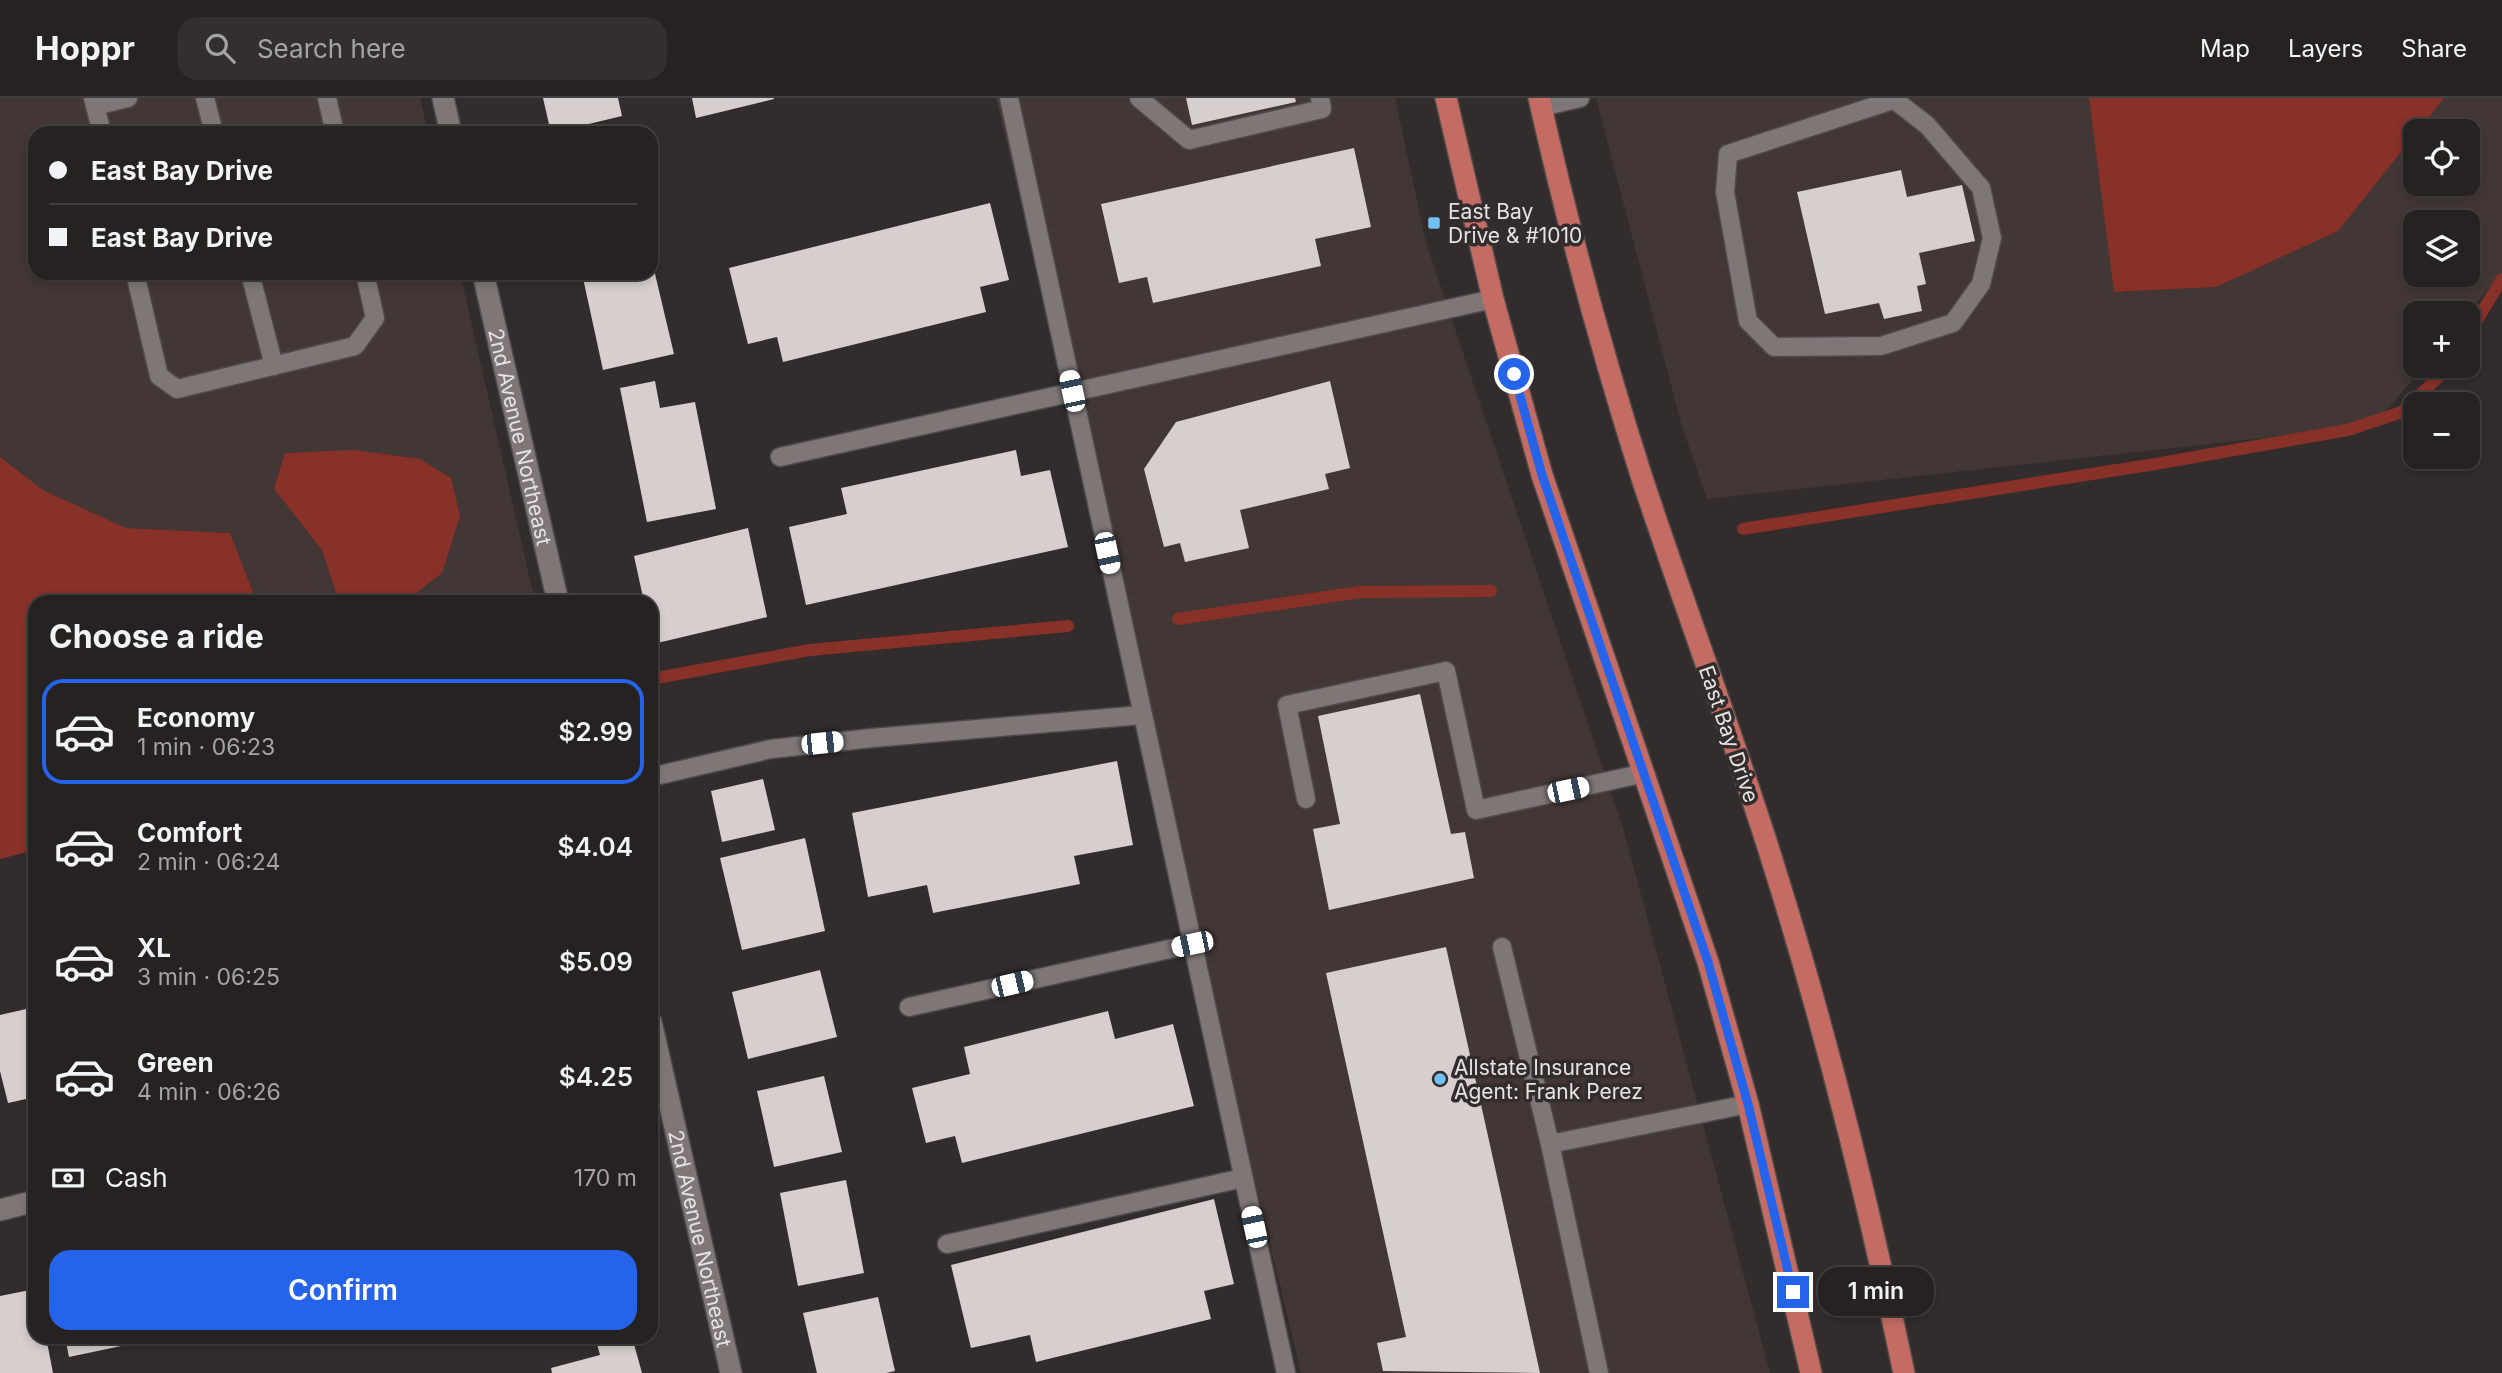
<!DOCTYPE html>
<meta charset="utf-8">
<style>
:root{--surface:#262221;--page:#322f2e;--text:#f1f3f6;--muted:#a4a4a5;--line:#423f3f;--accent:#2563eb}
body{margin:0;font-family:Inter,sans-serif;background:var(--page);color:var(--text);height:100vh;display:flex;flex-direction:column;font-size:26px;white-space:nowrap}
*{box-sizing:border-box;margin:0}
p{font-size:23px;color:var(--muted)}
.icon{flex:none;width:38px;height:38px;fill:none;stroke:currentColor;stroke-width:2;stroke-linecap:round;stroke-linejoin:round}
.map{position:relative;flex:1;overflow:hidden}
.panel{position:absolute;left:28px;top:497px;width:630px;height:749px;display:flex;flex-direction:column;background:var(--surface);border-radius:21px;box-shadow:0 4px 10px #0003,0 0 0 2px var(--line)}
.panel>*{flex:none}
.hud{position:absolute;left:28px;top:28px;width:630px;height:154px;border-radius:21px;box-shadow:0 4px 10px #0003,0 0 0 2px var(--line);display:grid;align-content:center;height:154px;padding:0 21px;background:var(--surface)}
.controls{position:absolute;left:2403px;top:21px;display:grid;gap:14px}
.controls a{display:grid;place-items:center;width:77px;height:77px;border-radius:14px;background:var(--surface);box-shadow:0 4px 10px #0003,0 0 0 2px var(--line);font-size:35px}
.end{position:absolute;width:32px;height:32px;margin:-16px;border:9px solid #2563eb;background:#fff;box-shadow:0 0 0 4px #fff}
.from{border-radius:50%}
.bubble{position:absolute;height:49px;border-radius:21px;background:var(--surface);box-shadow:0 4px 10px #0003,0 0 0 2px var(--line);font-size:23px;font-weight:600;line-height:49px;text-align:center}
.car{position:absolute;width:21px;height:42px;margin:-21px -10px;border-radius:9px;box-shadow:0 0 5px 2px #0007;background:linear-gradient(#fff 24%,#345 0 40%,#fff 0 76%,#345 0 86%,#fff 0)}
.hud b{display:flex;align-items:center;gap:24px;height:66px;font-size:26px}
.hud b+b{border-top:2px solid var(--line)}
.hud i{width:18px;height:18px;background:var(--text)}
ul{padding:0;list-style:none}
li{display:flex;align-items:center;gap:21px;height:105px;margin:0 14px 10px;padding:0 7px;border:4px solid transparent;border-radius:21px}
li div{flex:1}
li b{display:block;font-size:26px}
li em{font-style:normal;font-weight:600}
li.active{border-color:var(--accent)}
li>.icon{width:63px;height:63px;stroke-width:1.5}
h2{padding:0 21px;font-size:32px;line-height:84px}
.pay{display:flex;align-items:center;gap:18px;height:77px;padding:0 21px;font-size:26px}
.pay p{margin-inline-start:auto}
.button{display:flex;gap:14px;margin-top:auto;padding:14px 21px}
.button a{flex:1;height:80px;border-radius:21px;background:var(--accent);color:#fff;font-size:28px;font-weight:600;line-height:80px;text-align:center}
header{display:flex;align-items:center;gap:42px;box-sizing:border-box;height:98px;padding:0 35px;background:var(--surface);border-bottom:2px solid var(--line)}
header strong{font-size:33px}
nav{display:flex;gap:38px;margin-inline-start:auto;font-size:24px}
.search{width:490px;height:63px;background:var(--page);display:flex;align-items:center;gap:18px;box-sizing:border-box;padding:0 24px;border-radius:21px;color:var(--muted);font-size:26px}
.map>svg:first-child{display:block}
.built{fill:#423735;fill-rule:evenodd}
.water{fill:#883129}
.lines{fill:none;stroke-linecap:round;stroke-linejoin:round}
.stream{stroke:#883129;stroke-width:12}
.building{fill:#d6cfce}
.service-casing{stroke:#4f4b4a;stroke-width:21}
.minor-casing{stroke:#4f4b4a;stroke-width:24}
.primary-casing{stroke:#4f4b4a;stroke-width:24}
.service{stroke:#7e7776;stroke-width:18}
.minor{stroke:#7e7776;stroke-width:21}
.primary{stroke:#c46c63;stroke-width:21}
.route{stroke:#2563eb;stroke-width:9}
.poi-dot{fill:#71c1f5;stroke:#322d2c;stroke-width:2.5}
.labels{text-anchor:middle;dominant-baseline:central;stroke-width:7;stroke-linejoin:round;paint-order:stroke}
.poi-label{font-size:21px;fill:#e7e3e3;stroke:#322d2c;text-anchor:start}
.street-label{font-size:21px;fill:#e7e3e3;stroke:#322d2c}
</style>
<header>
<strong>Hoppr</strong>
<div class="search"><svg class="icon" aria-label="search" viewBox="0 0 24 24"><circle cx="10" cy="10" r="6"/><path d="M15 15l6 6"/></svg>Search here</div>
<nav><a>Map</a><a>Layers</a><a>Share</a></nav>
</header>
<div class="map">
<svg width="2502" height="1275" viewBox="0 0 2502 1275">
<rect width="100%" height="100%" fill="#322d2c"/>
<g class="built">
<polygon points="0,0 420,0 428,35 35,35 35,175 460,175 535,504 405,504 442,475 274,391 322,452 339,504 257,504 230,435 126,430 43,392 0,359"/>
<polygon points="996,0 1395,0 1426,145 1623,730 1770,1275 1301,1275"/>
<path d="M 1596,0 L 2089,0 L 2115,194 L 2216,189 L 2337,133 L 2415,36 L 2415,86 L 2468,86 L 2468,33 L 2417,33 L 2444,0 L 2502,0 L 2502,174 L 2468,215 L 2415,215 L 2415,268 L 2424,268 L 2373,328 L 1707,401 L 1681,325 ZM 2415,124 L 2468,124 L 2468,177 L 2415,177 Z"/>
</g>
<g class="water">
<polygon points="2089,0 2444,0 2338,133 2216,189 2114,194"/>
<polygon points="354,352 420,361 451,380 460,418 442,475 405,504 339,504 322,452 274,391 285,355"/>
<polygon points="0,359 43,392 126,430 230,435 257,504 35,504 35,752 0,761"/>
</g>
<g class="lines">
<g class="stream">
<polyline points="2468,237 2502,181"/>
<polyline points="1743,431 2155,366 2348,332 2402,314 2450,268"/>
<polyline points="1178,521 1360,494 1491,493"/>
<polyline points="651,581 810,552 1068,528"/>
</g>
</g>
<g class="building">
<polygon points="543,0 618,0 622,18 551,35"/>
<polygon points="692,0 774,0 774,1 696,20"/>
<polygon points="1186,0 1295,0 1296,4 1192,27"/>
<polygon points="1354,50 1371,129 1315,141 1321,168 1153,205 1147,179 1119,185 1101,106"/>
<polygon points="1901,72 1907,99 1962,87 1975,143 1919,155 1926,186 1917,188 1922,213 1884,221 1879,205 1825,216 1797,94"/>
<polygon points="990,105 1009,182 980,189 986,214 783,264 777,239 748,246 729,170"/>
<polygon points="651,159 674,256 603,272 583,180 603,175 651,175"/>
<polygon points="655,283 660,310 695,304 716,411 647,424 620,290"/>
<polygon points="1330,283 1350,370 1325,376 1329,391 1240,412 1249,450 1185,464 1180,445 1164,449 1144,371 1176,324"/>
<polygon points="1016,352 1021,378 1050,372 1068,449 806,507 789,429 847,416 841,390"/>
<polygon points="748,430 767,519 653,546 651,504 644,504 634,458"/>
<polygon points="1420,596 1451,736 1465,734 1474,780 1329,812 1313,731 1340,726 1318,618"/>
<polygon points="1117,663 1133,747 1074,758 1080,786 933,815 927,787 868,799 852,715"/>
<polygon points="763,681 775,732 722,744 711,693"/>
<polygon points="805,740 825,833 742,852 720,760"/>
<polygon points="1446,849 1502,1101 1540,1275 1383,1273 1377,1245 1406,1239 1326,875"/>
<polygon points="820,872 837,939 748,961 732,894"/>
<polygon points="35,909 35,999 8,1005 0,973 0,917"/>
<polygon points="1108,913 1115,941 1173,926 1194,1008 962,1065 955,1038 926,1045 912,990 970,976 964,949"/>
<polygon points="824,978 842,1054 774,1069 757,993"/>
<polygon points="846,1082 864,1175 798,1188 780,1095"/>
<polygon points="1214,1101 1234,1186 1204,1193 1211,1221 1036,1264 1030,1237 971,1250 951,1167"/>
<polygon points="35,1191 35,1239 46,1239 53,1275 0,1275 0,1198"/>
<polygon points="878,1199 895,1273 886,1275 817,1275 803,1215"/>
<polygon points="65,1239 124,1239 126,1247 69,1259"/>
<polygon points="595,1239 632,1239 642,1275 552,1275 551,1270 600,1257"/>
</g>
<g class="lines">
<g class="service-casing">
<g id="service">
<polyline points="93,0 102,35"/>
<polyline points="205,0 214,35"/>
<polyline points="327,0 335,35"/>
<polyline points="1009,0 1286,1275"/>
<polyline points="1139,0 1189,42 1322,11 1320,0"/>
<polyline points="1892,0 1927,27 1981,90 1992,140 1981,186 1953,225 1881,248 1774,249 1748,223 1725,94 1728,56 1893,2"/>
<polyline points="95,8 128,0"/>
<polyline points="1541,9 1580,0"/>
<polyline points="135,175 159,278 177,291 355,248 375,220 365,175"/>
<polyline points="250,175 274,268"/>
<polyline points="780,359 1493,201"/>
<polyline points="651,679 771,651 872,640 1142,617"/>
<polyline points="1306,701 1287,607 1446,573 1476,712 1645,675"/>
<polyline points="1502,849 1550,1046 1748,1006"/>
<polyline points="909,909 1192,846"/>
<polyline points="1550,1046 1599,1275"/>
<polyline points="947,1146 1243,1080"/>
</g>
</g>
<g class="minor-casing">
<g id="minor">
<polyline points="443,0 451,35"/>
<path id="s1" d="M 483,175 L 558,504"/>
<path id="s2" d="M 651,924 L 731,1275"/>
<polyline points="0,1112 35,1103"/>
</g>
</g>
<g class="primary-casing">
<g id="primary">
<polyline points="1446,0 1493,201 1542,377 1708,864 1748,1006 1811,1275"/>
<path d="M 1539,0 C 1568,128 1602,255 1642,380 C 1686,513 1736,644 1777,778 C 1828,941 1869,1108 1904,1275"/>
</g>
</g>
<use href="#service" class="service"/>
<use href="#minor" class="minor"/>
<use href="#primary" class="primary"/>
</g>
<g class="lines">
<polyline class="route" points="1514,276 1542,377 1708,864 1748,1006 1793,1194"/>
</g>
<g class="poi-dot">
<rect x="1427" y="118" width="14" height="14" rx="3.5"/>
<circle cx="1440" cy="981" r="7"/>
</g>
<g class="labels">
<g class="poi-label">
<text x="1448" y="113">East Bay<tspan x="1448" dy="24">Drive &amp; #1010</tspan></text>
<text x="1454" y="969">Allstate Insurance<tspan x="1454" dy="24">Agent: Frank Perez</tspan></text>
</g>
<g class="street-label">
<text stroke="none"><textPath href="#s1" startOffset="168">2nd Avenue Northeast</textPath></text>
<text transform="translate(1729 636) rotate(71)">East Bay Drive</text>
<text stroke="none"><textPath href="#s2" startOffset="222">2nd Avenue Northeast</textPath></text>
</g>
</g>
</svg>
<div class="controls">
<a><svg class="icon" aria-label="locate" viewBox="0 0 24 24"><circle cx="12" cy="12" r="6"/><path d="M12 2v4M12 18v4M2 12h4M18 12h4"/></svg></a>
<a><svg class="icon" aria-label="layers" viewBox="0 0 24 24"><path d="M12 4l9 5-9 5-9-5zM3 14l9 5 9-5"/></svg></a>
<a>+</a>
<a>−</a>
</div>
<i class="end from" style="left:1514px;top:276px"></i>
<i class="end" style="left:1793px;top:1194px"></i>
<div class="bubble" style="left:1818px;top:1169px;width:116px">1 min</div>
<i class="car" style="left:1072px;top:293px;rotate:348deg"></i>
<i class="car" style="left:1107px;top:455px;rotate:168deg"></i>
<i class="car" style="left:822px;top:645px;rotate:84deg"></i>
<i class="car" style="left:1568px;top:692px;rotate:78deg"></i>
<i class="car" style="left:1192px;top:846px;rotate:258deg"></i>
<i class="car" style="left:1012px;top:886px;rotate:77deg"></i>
<i class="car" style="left:1254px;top:1129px;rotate:348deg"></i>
<div class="hud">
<b><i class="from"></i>East Bay Drive</b>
<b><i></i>East Bay Drive</b>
</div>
<section class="panel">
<h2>Choose a ride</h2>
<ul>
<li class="active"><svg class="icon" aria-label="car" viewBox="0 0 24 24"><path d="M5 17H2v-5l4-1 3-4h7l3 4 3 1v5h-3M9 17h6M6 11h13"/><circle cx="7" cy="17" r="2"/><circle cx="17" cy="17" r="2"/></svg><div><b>Economy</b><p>1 min · 06:23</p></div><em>$2.99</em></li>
<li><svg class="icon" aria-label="car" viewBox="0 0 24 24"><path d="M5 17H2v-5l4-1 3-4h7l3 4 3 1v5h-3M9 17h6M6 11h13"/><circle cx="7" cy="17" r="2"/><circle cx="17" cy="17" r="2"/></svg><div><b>Comfort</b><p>2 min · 06:24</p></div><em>$4.04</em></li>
<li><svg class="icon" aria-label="car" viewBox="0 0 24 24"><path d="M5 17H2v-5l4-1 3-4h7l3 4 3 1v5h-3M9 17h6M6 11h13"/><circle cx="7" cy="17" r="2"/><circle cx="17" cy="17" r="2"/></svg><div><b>XL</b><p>3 min · 06:25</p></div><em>$5.09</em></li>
<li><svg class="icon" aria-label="car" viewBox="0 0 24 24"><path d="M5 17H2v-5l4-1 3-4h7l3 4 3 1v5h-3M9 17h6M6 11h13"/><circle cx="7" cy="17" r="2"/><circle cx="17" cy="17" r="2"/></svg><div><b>Green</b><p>4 min · 06:26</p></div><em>$4.25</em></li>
</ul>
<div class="pay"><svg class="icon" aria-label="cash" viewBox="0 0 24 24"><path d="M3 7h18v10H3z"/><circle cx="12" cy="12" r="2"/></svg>Cash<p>170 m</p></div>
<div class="button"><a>Confirm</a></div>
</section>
</div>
